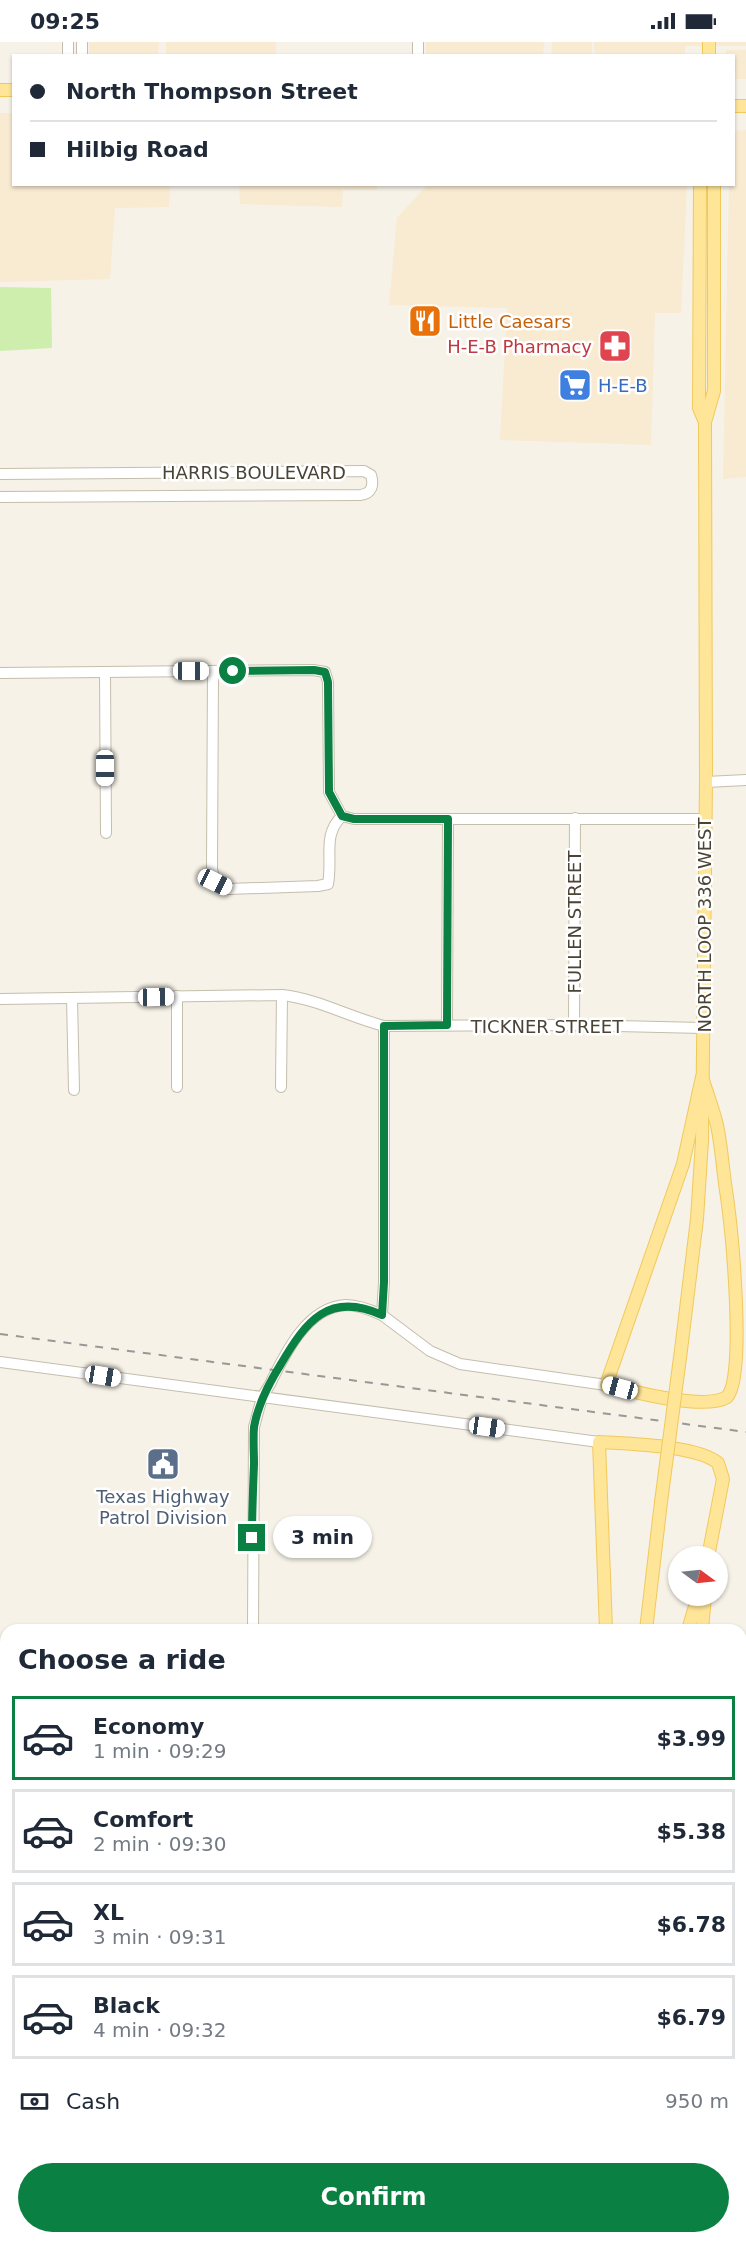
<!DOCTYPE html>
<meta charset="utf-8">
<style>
:root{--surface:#fff;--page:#f6f6f7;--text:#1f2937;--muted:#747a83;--line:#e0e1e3;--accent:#0b8043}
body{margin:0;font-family:"DejaVu Sans",sans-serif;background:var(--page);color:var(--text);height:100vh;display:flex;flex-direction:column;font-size:22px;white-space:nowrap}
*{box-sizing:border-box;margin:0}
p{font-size:20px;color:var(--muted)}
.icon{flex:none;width:33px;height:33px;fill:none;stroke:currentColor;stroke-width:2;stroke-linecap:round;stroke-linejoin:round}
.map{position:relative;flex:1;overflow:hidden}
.sheet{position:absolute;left:0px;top:1582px;width:747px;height:620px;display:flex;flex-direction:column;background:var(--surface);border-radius:18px 18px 0 0;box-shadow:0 2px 4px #0004}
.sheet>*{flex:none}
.guide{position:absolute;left:12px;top:12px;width:723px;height:132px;border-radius:0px;box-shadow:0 2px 4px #0004;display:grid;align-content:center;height:132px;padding:0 18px;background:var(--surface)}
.needle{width:39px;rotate:105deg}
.buttons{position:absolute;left:668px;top:1504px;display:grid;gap:12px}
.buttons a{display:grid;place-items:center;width:60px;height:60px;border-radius:50%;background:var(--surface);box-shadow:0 2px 4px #0004;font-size:30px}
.end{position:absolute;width:27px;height:27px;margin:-14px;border:8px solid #0b8043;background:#fff;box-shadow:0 0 0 3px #fff}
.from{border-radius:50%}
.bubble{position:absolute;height:42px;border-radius:21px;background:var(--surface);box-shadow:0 2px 4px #0004;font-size:20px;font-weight:700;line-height:42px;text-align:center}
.car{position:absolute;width:18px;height:36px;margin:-18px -9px;border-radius:8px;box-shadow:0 0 4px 2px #0007;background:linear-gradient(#fff 24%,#345 0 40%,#fff 0 76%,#345 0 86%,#fff 0)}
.guide b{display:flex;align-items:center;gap:21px;height:57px;font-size:22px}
.guide b+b{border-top:2px solid var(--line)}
.guide i{width:15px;height:15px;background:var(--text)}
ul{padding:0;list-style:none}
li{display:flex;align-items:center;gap:18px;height:84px;margin:0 12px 9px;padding:0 6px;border:3px solid var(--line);border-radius:0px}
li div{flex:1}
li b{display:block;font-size:22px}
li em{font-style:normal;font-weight:700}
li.on{border-color:var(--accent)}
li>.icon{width:54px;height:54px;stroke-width:1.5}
h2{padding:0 18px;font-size:27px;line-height:72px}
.pay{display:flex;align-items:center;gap:15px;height:66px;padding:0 18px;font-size:22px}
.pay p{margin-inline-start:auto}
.action{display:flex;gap:12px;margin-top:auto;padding:12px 18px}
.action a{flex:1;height:69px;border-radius:36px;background:var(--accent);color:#fff;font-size:24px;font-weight:700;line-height:69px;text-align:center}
.status{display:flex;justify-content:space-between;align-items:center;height:42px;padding:0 30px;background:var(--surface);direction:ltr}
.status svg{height:16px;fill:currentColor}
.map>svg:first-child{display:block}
.commercial{fill:#f9ead2}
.green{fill:#ceeead}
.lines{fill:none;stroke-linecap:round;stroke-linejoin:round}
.minor-casing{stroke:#c5beac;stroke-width:12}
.major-casing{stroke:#f1c95b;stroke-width:14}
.minor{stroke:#fff;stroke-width:10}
.major{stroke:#ffe598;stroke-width:12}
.rail{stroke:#989898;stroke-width:2;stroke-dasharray:8 8;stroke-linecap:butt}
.major-bridge-casing{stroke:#f1c95b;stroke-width:14;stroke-linecap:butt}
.major-bridge{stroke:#ffe598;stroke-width:12}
.route{stroke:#0b8043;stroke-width:8}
.labels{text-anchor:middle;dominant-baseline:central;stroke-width:5;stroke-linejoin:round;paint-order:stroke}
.food-label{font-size:18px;fill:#c56008;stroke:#fff;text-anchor:start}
.health-label{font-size:18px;fill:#be3a42;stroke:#fff;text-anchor:end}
.shop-label{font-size:18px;fill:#366cbe;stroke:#fff;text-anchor:start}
.street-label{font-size:18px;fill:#4a4336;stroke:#fff}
.service-label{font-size:18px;fill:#4e5e75;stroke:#fff}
</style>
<div class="status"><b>09:25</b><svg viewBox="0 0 49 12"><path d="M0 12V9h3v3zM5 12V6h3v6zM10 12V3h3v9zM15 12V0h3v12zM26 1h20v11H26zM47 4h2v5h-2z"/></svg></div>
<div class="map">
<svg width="746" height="2201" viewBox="0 0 746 2201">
<rect width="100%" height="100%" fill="#f6f2e8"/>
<g class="commercial">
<polygon points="89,0 159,0 158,13 89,13"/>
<rect x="166" y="0" width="110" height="13"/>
<polygon points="426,0 544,0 543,13 426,13"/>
<polygon points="552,0 592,0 592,13 551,13"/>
<polygon points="594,0 746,0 746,4 685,4 685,13 595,14"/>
<polygon points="726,8 746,8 746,37 734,37 734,14 726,13"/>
<polygon points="0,71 13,71 14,142 170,143 169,165 115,166 110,237 0,240"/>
<polygon points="746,88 746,435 723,437 729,143 734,142 734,89"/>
<polygon points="377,142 377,148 343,148 342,165 240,162 239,143"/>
<polygon points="428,142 687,143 681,271 655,271 651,403 500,398 507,266 389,263 397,176"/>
</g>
<polygon class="green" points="0,245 51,246 52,306 0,309"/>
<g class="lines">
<g class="minor-casing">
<g id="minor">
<polyline points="68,0 68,14"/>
<polyline points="418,0 418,14"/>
<polyline points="82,14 82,0"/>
<path d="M 0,432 L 364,429 L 371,433 C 374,443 372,452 360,453 L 0,455"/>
<path d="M 213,629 L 212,827 L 215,840 L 228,847 L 318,844 L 328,842 C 333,815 322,793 342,774"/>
<polyline points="105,630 106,791"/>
<polyline points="0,631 313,628 325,630 328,640 329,750 342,774 354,777 704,777"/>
<polyline points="706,740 746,738"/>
<polyline points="177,954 177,1045"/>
<polyline points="72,956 74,1048"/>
<path d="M 0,957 L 282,953 C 318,957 349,975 384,984 L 574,983 L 703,986"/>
<polyline points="447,983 448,777"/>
<polyline points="574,983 575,776"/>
<polyline points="281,1045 282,953"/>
<polyline points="382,1273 384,1240 384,984"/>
<polyline points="0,1320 599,1400"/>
<path d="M 253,1588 L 254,1385 C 257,1375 259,1364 263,1354 C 265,1349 270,1344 272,1338 C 287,1308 308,1265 346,1263 C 358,1263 371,1268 382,1273 L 430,1309 L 460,1322 L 606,1343"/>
<polyline points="0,1762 6,1761"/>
<polyline points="741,1859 746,1858"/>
<polyline points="253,2196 253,2201"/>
</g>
</g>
<g class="major-casing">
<g id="major">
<polyline points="709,14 709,0"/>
<polyline points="0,48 14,48"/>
<polyline points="734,64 746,64"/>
<polyline points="700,142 699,366 705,380"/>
<path d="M 702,1035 C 707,1051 713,1067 717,1083 C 722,1107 723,1132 727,1155 C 732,1191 746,1335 727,1355 C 704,1369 631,1349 606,1343 L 683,1122 Z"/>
<polyline points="681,1308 697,1177 702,1099 706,740 705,380 714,349 714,142"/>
<path d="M 606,1588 L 599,1400 C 627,1402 697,1403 718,1421 L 723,1437 L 708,1515"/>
<polyline points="646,1588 661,1460"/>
<polyline points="688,1588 698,1554"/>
<polyline points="702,1588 705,1554"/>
<polyline points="635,2201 635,2196"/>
</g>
</g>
<use href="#minor" class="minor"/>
<use href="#major" class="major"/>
<polyline class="rail" points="0,1292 746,1390"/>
<g class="major-bridge-casing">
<polyline id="major-bridge" points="661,1460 681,1308"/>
</g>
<use href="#major-bridge" class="major-bridge"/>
</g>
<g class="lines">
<path class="route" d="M 233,629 L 314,628 L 325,630 L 328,640 L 329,750 L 342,774 L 354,777 L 448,777 L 447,983 L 384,984 L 384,1240 L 382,1273 C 329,1249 306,1279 281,1322 C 269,1341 258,1362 254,1385 C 253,1397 254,1410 254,1422 C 253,1447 252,1471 252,1496"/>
</g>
<defs>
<g id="restaurant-square" transform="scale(1.725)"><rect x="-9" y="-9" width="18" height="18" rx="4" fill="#e8710a" stroke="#fff"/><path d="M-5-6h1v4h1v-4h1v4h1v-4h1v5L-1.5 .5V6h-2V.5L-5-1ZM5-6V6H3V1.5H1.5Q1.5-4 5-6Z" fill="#fff"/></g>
<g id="pharmacy-square" transform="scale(1.725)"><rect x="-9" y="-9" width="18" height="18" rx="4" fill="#e0444e" stroke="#fff"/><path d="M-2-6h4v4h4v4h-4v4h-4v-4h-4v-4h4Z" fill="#fff"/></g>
<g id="supermarket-square" transform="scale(1.725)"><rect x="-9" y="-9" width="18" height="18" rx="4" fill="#3f7fe0" stroke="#fff"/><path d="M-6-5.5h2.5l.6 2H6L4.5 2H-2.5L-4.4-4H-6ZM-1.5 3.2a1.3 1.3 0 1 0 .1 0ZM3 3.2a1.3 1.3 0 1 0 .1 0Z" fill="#fff"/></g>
<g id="civic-square" transform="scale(1.725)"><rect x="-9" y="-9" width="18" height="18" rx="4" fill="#5c6f8a" stroke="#fff"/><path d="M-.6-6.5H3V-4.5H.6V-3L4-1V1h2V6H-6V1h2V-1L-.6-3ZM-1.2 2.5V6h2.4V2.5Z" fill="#fff"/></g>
</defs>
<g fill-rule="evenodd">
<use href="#restaurant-square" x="425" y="279"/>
<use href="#pharmacy-square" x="615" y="304"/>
<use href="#supermarket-square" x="575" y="343"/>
<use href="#civic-square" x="163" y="1422"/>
</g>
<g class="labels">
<g class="food-label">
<text x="448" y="279">Little Caesars</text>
</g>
<g class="health-label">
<text x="592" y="304">H-E-B Pharmacy</text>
</g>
<g class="shop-label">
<text x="598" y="343">H-E-B</text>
</g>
<g class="street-label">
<text x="254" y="430">HARRIS BOULEVARD</text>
<text transform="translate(574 880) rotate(-90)">FULLEN STREET</text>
<text transform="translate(704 883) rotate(-90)">NORTH LOOP 336 WEST</text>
<text x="547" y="984">TICKNER STREET</text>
</g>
<g class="service-label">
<text x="163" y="1454">Texas Highway<tspan x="163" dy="21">Patrol Division</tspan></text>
</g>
</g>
</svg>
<div class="buttons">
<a><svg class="needle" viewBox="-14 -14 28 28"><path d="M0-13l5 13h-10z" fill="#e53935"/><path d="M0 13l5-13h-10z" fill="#747a83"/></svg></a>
</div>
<i class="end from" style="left:233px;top:629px"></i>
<i class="end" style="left:252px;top:1496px"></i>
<div class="bubble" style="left:273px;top:1474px;width:99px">3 min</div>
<i class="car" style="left:191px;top:629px;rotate:90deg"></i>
<i class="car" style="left:105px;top:726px;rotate:180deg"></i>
<i class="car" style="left:215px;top:840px;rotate:116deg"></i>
<i class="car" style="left:156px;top:955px;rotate:89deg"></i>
<i class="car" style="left:103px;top:1334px;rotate:99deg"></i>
<i class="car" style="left:620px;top:1346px;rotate:285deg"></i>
<i class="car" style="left:487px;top:1385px;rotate:98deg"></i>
<div class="guide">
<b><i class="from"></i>North Thompson Street</b>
<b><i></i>Hilbig Road</b>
</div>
<section class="sheet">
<h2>Choose a ride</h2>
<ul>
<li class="on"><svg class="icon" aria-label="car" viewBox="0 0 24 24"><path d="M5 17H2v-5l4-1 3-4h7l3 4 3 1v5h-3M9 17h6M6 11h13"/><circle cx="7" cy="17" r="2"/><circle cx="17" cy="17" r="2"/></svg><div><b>Economy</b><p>1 min · 09:29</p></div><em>$3.99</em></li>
<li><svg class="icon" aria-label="car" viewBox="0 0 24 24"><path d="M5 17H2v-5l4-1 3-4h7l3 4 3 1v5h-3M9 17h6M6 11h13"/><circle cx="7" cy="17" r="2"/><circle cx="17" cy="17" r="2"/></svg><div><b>Comfort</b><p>2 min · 09:30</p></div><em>$5.38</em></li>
<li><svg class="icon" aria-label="car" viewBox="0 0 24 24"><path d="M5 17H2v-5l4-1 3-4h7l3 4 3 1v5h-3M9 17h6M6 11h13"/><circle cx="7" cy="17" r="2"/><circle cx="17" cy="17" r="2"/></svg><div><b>XL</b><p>3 min · 09:31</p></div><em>$6.78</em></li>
<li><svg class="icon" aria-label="car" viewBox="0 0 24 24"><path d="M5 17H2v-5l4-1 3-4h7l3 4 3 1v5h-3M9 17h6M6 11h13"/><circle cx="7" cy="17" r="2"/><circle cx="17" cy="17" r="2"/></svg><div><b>Black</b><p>4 min · 09:32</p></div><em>$6.79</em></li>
</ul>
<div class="pay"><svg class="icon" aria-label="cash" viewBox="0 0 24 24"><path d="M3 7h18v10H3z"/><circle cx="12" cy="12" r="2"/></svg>Cash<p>950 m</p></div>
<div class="action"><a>Confirm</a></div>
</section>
</div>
